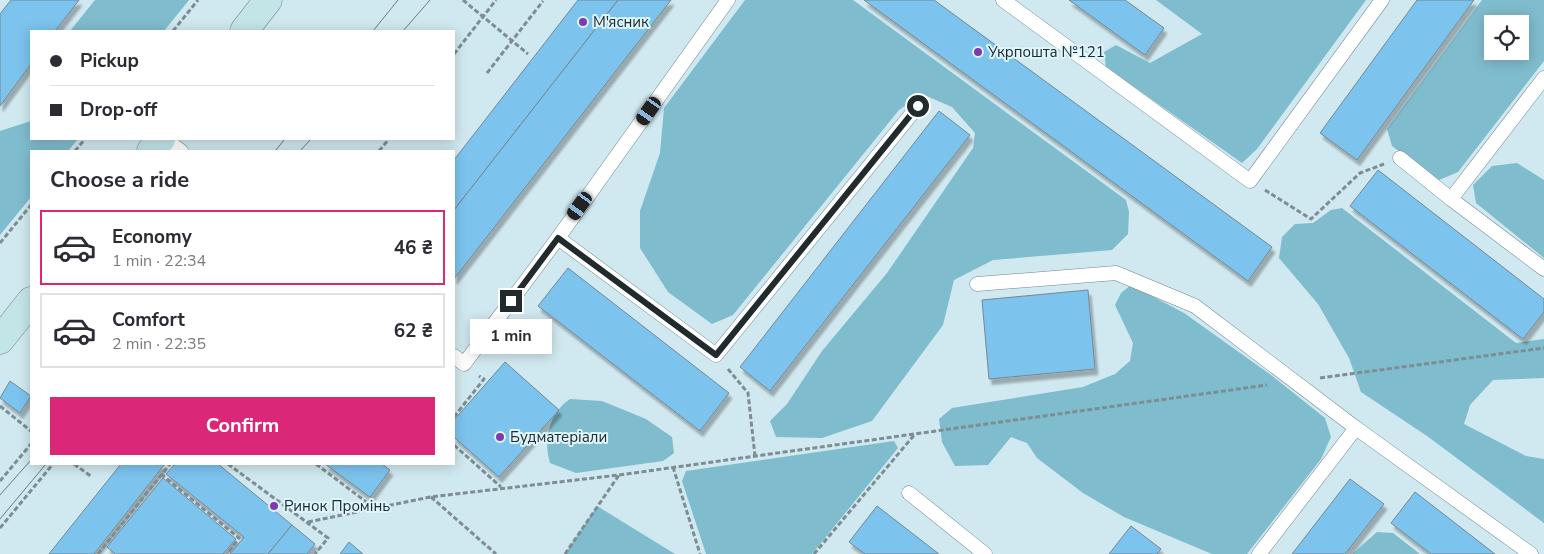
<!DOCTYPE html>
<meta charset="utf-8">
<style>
:root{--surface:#fff;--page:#f2f2f3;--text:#2b2b33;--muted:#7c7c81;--line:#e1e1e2;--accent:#db2777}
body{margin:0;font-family:"Nunito Sans",sans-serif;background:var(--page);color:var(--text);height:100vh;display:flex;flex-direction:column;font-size:19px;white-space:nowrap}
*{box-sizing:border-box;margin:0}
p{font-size:16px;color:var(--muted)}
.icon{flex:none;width:28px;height:28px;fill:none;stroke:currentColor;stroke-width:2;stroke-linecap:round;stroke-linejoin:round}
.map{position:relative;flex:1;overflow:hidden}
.drawer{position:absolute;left:30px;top:150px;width:425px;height:315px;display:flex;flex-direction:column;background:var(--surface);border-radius:0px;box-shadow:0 2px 12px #0003}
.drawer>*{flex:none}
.hud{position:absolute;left:30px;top:30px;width:425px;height:110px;border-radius:0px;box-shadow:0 2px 12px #0003;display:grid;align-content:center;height:110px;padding:0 20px;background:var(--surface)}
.controls{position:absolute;left:1484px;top:15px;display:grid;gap:10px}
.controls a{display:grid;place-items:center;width:45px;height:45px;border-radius:0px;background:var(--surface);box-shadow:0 2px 12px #0003;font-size:25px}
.end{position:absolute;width:22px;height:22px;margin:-11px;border:6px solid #212a2d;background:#fff;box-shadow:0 0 0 2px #fff}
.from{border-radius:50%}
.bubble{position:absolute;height:35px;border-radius:0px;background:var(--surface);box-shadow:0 2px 12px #0003;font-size:16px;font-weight:700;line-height:35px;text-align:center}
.car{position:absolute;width:15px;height:30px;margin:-15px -8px;border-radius:6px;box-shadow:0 0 4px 1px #0007;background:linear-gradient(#222 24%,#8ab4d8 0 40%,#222 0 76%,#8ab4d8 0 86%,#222 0)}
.hud b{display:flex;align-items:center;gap:18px;height:48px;font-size:19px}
.hud b+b{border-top:1px solid var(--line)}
.hud i{width:12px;height:12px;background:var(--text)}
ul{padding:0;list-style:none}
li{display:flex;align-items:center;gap:15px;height:75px;margin:0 10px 8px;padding:0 10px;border:2px solid var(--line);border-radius:0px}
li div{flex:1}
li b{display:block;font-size:19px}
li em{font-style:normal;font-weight:700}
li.on{border-color:var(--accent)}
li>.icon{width:45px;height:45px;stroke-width:1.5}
h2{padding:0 20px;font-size:22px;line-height:60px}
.button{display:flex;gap:10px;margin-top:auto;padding:10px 20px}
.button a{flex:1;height:58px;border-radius:0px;background:var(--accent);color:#fff;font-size:20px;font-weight:700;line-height:58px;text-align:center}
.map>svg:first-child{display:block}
.green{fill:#7fbccd;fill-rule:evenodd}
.building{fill:#7bc3ee;stroke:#768894;filter:url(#shadow)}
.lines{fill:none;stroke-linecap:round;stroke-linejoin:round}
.lane-casing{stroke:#71878e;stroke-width:15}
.secondary-casing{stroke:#71878e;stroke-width:29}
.path{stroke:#7d8d92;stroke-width:3;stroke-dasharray:5 2.5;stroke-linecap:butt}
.lane{stroke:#fff;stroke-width:14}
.secondary{stroke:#c3e5e7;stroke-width:28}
.tram{stroke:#6c7c81;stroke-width:1}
.route{stroke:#212a2d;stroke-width:6}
.poi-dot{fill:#7e3aae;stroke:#ddf5fd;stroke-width:2}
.labels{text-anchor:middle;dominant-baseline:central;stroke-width:4;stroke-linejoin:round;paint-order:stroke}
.poi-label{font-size:15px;fill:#212a2d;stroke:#ddf5fd;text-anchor:start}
</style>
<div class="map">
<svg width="1544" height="554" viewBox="0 0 1544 554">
<defs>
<filter id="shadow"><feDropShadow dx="3" dy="5.5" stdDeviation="1" flood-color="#0004"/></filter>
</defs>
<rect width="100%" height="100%" fill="#d0e8ef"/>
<g class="green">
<polygon points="95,0 189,0 164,31 70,31"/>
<polygon points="745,0 853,0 1126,200 1129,212 1128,234 1112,250 993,260 954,280 943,325 872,421 822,438 776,437 770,421 787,404 822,351 887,273 973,148 975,133 952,107 922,94 899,110 733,315 712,324 668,292 640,248 640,211 660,153 664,108"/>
<polygon points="1156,0 1366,0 1257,149 1242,163 1106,67 1104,52 1116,45 1150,63 1202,34"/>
<path d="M 1482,0 L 1544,0 L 1544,61 L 1458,172 L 1439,180 L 1392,146 L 1387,129 ZM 1492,24 L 1520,24 L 1520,51 L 1492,51 Z"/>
<polygon points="31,121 31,139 78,139 68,151 31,151 31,197 0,235 0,131"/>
<polygon points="1517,163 1544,180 1544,258 1476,203 1473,185 1492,166"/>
<polygon points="1342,208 1516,343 1544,339 1544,378 1493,380 1470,405 1464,424 1526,456 1544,459 1544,523 1427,436 1361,392 1349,358 1318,304 1279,258 1282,237 1295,224 1313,223 1331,210"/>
<polygon points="1131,285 1184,313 1271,375 1325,418 1331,437 1321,459 1247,554 1212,554 1124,517 1083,493 1037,458 1027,443 1011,437 988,465 955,466 942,442 939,419 952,408 1083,387 1115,374 1130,361 1133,343 1115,305 1121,293"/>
<path d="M 570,399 L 602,401 L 646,419 L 672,437 L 674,453 L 663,461 L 576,473 L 550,463 C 543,440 549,413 570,399 Z"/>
<polygon points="894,441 898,448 812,554 706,554 682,481 686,471"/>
<polygon points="597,506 675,554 565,554"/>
<polygon points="1377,532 1393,533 1420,554 1352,554"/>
</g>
<g class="building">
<polygon points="11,0 79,0 55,31 31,31 31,64 0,106 0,14"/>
<polygon points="578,0 618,0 454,210 454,160"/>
<polygon points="618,0 671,0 454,279 454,210"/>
<polygon points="864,0 934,0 1272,247 1248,281"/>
<polygon points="1069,0 1125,0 1164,28 1145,55"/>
<polygon points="1417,0 1474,0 1357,160 1320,133"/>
<polygon points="939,111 970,135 770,391 740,367"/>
<polygon points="1378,170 1544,299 1544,312 1523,339 1350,206"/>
<polygon points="568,268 729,393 700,431 538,306"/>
<polygon points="1088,290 1095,369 989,379 982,300"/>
<polygon points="505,362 559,410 499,477 454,437 454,420"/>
<polygon points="10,381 31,396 20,413 0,398"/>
<polygon points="121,464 165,464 94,554 49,554"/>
<polygon points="175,464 218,464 292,525 268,554 230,554 244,537 166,474"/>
<polygon points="325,464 382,464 390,470 370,497"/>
<polygon points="163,478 236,539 223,554 115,554 107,547"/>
<polygon points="1350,479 1384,504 1345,554 1292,554"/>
<polygon points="1415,492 1495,554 1431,554 1391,523"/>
<polygon points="877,506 939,554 865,554 849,542"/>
<polygon points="292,525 315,544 307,554 268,554"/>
<polygon points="1131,526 1161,549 1157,554 1109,554"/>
<polygon points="349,542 363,554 340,554"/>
</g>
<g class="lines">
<g class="lane-casing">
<g id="lane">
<polyline points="1003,0 1250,181 1382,0"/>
<polyline points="1544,78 1451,199 1544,269"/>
<polyline points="165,139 181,151"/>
<polyline points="1400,158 1451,199"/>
<polyline points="558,238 716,355 918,106"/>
<polyline points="977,284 1116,273 1195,306 1356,428"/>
<polyline points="454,356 464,364 558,238 728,0"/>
<polyline points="909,493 985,554"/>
<polyline points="1259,554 1356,428 1531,554"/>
</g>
</g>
<g class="secondary-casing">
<g id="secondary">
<polyline points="244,31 268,0"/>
<polyline points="151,151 161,139"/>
<polyline points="0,340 31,301"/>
</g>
</g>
<g class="path">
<polyline points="463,0 528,54"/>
<polyline points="173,31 198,0"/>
<polyline points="454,54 496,0"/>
<polyline points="487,73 543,1"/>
<polyline points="75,151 85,139"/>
<polyline points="379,151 389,139"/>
<polyline points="1265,190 1311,219 1360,173 1384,164"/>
<polyline points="0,243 31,205"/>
<polyline points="728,369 748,393 755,456"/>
<polyline points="1320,378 1544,348"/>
<polyline points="0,406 31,431"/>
<polyline points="454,417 484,379 479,376"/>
<polyline points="454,445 501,487"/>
<polyline points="74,464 92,477"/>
<polyline points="228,464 328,538 315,554"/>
<polyline points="316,464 373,507"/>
<polyline points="673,467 700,554"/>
<polyline points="161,474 239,538 227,554"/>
<polyline points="0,481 31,444"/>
<polyline points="431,497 496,554"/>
<polyline points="308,522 430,497 619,475 1267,385"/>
<polyline points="0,528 53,464"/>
<polyline points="98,554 170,464"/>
<polyline points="565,554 619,475"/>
<polyline points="814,554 915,434"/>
</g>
<use href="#lane" class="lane"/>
<use href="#secondary" class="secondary"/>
<g class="tram">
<polyline points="373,31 398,0"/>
<polyline points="403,31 430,0"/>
<polyline points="275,151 285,139"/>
<polyline points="300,151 311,139"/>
<polyline points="0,495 31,460"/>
<polyline points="0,519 46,464"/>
</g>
</g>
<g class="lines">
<polyline class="route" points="511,301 558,238 716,355 918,106"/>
</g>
<g class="poi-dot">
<circle cx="583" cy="22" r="5"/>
<circle cx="978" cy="52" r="5"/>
<circle cx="500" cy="437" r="5"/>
<circle cx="274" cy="506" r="5"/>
</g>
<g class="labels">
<g class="poi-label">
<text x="593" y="22">М'ясник</text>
<text x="988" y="52">Укрпошта №121</text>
<text x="510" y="437">Будматеріали</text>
<text x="284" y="506">Ринок Промінь</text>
</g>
</g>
</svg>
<div class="controls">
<a><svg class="icon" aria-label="locate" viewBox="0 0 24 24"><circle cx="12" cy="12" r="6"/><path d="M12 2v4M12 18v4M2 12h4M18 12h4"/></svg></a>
</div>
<i class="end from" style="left:918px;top:106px"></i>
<i class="end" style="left:511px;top:301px"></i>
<div class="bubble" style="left:470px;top:319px;width:82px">1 min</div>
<i class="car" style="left:649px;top:111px;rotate:215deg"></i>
<i class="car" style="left:580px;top:206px;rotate:216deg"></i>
<div class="hud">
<b><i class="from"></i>Pickup</b>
<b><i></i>Drop-off</b>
</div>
<section class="drawer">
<h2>Choose a ride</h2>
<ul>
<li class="on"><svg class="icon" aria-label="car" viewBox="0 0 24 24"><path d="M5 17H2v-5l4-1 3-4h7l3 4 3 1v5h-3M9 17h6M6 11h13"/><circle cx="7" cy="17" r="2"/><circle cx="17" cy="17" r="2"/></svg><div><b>Economy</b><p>1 min · 22:34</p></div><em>46 ₴</em></li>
<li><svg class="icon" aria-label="car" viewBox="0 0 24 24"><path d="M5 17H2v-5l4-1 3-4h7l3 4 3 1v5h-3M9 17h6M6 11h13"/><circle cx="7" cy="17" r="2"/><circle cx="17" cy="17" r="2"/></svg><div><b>Comfort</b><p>2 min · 22:35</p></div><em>62 ₴</em></li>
</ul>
<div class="button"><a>Confirm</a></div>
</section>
</div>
